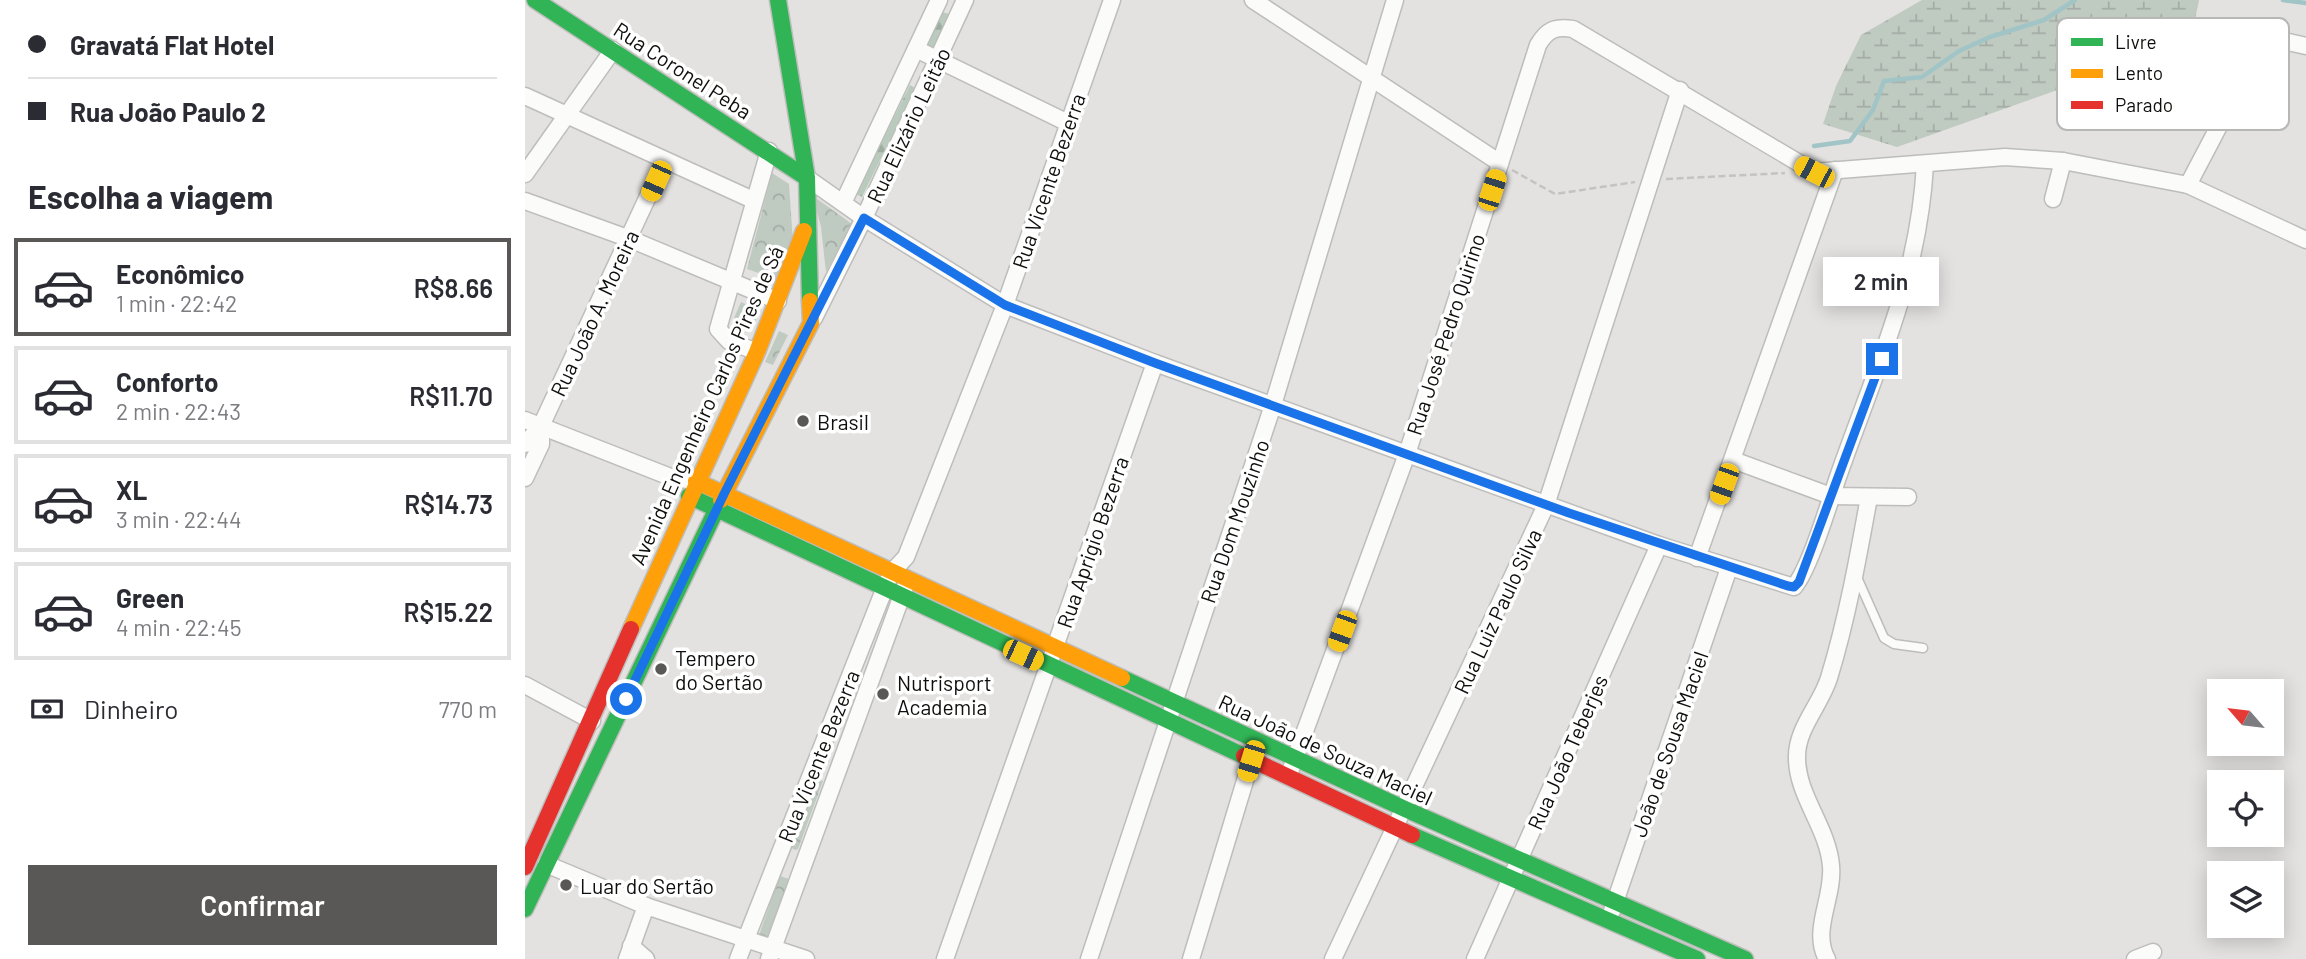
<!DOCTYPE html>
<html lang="pt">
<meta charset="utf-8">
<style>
:root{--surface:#fff;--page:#f7f7f7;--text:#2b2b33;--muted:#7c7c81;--line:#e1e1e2;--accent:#595857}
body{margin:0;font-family:Barlow,sans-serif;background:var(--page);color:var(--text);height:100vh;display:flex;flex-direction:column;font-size:26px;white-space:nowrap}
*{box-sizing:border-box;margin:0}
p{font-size:23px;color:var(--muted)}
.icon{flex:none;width:38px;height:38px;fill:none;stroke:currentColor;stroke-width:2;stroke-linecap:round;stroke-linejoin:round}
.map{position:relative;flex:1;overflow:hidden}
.details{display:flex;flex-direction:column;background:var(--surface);width:525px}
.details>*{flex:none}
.top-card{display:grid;align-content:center;height:154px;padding:0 28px;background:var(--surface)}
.needle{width:46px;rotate:298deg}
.buttons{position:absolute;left:1682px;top:679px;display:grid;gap:14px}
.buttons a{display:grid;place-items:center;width:77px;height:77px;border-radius:0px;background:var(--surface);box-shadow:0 4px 18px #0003;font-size:35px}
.end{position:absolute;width:32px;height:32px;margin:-16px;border:9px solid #1a73e8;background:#fff;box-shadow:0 0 0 4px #fff}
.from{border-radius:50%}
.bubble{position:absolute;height:49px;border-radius:0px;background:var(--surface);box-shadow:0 4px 18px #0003;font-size:23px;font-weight:600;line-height:49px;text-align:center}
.car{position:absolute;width:21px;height:42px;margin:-21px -10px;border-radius:9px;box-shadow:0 0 5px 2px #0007;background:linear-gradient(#f5c518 24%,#345 0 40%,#f5c518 0 76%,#345 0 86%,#f5c518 0)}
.top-card b{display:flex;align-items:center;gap:24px;height:66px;font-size:26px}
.top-card b+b{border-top:2px solid var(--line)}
.top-card i{width:18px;height:18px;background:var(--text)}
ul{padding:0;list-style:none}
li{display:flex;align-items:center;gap:21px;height:98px;margin:0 14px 10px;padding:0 14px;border:4px solid var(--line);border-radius:0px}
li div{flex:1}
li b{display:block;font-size:26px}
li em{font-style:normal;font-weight:600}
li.current{border-color:var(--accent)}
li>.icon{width:63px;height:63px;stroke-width:1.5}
h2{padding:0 28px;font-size:32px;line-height:84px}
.pay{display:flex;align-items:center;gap:18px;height:77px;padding:0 28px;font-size:26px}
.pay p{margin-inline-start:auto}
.action{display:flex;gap:14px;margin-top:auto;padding:14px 28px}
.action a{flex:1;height:80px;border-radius:0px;background:var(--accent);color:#fff;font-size:28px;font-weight:600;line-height:80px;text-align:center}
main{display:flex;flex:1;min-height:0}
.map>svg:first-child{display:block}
.forest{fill:url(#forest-firs)}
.wetland{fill:url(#wetland-marsh)}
.park{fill:url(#park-crowns)}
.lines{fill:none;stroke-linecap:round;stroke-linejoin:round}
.stream{stroke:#a1c4c6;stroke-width:4.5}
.lane-casing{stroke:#bdbdbb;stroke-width:11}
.street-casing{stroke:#bdbdbb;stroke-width:19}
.fast-casing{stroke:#bdbdbb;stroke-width:19}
.slow-casing{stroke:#bdbdbb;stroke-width:19}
.jam-casing{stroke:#bdbdbb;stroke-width:19}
.path{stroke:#c3c3c2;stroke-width:2.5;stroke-dasharray:7 3.5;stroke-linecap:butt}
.lane{stroke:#fbfbfa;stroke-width:8}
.street{stroke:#fbfbfa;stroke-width:16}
.fast{stroke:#30b455;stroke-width:16}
.slow{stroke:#ff9f0a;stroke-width:16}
.jam{stroke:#e5322d;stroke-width:16}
.route{stroke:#1a73e8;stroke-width:9}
.poi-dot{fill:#595857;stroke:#fff;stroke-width:2.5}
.labels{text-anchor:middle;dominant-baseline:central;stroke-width:7;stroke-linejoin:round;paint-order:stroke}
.street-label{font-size:21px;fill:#0e0e0d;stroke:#fff}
.poi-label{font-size:21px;fill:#0e0e0d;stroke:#fff;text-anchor:start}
.key{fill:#fff;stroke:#b7b7b6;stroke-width:2}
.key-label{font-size:19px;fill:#0e0e0d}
</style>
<main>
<section class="details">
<div class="top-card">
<b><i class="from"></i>Gravatá Flat Hotel</b>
<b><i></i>Rua João Paulo 2</b>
</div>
<h2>Escolha a viagem</h2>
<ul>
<li class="current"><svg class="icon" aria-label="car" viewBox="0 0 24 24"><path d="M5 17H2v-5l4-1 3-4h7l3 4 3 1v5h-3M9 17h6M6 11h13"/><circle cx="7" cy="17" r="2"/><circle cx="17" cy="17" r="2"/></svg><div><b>Econômico</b><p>1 min · 22:42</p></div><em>R$8.66</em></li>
<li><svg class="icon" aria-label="car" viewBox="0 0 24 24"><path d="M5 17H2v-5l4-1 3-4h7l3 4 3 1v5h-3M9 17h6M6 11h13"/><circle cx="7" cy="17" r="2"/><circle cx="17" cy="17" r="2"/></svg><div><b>Conforto</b><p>2 min · 22:43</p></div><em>R$11.70</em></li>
<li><svg class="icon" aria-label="car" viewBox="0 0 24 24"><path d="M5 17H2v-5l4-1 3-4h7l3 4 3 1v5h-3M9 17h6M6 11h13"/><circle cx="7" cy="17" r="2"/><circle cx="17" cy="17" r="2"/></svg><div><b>XL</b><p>3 min · 22:44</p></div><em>R$14.73</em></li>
<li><svg class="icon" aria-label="car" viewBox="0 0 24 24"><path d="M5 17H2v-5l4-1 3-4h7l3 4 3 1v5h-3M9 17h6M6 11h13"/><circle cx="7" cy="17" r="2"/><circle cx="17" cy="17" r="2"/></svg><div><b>Green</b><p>4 min · 22:45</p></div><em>R$15.22</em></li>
</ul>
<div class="pay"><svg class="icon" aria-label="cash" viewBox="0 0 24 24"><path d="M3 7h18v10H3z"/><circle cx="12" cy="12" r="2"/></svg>Dinheiro<p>770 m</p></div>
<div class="action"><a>Confirmar</a></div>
</section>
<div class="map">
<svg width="1781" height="959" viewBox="0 0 1781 959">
<defs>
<pattern id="forest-firs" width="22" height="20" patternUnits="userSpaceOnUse" patternTransform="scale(1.75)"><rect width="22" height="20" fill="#b8cbbc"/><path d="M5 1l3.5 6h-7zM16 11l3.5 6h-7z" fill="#9dada0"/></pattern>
<pattern id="wetland-marsh" width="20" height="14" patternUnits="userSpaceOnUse" patternTransform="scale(1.75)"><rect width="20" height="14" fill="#bfcac1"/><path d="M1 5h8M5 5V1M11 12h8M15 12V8" fill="none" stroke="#a3aca5"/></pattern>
<pattern id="park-crowns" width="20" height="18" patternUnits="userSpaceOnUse" patternTransform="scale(1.75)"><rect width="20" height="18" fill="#bfcac1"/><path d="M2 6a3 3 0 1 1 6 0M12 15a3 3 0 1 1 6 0" fill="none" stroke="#a3aca5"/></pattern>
</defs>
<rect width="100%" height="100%" fill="#e3e2e0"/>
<g class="forest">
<polygon points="417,12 424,14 406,53 399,50"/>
<polygon points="385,85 390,88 337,197 331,194"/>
</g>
<polygon class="wetland" points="1397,0 1674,0 1665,43 1372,147 1298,124 1311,86 1336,35"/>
<g class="park">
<polygon points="247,173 264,184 268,242 251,279 222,269"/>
<polygon points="288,196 327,224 301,272 296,227"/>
<polygon points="216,302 235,311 228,326 209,318"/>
<polygon points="254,331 263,335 248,365 240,362"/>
<polygon points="325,685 331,690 309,742 306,741"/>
<polygon points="291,778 298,781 273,849 270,850 265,847"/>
<polygon points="255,876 264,879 242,939 234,935"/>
</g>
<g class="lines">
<g class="stream">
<polyline points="1758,0 1781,3"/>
<polyline points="1289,146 1325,141 1348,110 1359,81 1397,77 1434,51 1465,37 1519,20 1550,0"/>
</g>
<g class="lane-casing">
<polyline id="lane" points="1331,575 1359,638 1369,644 1398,648"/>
</g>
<g class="street-casing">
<g id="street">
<polyline points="728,0 975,163"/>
<polyline points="391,49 543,123"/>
<polyline points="0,96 228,200"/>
<polyline points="0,174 88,50"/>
<path d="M 282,178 L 339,218 L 480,305 L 630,363 L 1134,545 L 1269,587 C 1285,568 1304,503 1313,477 C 1350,371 1394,279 1400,164"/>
<polyline points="1663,185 1781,240"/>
<polyline points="1528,199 1538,161"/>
<polyline points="0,201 105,239 253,301"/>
<polyline points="318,203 414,0"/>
<polyline points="289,318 339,218 440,0"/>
<polyline points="232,352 204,341 193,329 244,151"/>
<polyline points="0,420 148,478 171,481"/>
<polyline points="0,444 16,426 139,162"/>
<polyline points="1208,460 1306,496 1383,497"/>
<polyline points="0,478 16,444 16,426"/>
<polyline points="1172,558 1310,170"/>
<polyline points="0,685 67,721"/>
<path d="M 766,769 L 882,454 L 1013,45 C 1022,30 1030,26 1048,29 L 1289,172 L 1480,157 L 1538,161 L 1663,185 L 1737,44 L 1750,39 L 1781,46"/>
<polyline points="21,864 121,906 281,959"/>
<polyline points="1087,911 1204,568"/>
<polyline points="106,946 121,959"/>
<polyline points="102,959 121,906"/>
<polyline points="213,959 359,590 366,573 381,557 480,305 587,0"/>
<polyline points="244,959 380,587"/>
<polyline points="420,959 630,363"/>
<polyline points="564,959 748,405 870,0"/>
<polyline points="666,959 726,761"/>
<polyline points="808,959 1021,505 1155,90"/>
<polyline points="950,959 1134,545"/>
<path d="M 1302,959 C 1286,930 1309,898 1306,866 C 1303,827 1271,795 1272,756 C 1272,728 1296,704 1304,678 C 1322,619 1333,558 1344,497"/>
<polyline points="1610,959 1628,952"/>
</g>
</g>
<g class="fast-casing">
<g id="fast">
<polyline points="10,0 282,178"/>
<polyline points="253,0 282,178 285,301"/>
<polyline points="164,496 719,756"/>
<polyline points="597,678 880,809 1220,959"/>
<polyline points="887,835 1172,959"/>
<polyline points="0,909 196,500"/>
</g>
</g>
<g class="slow-casing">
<g id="slow">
<polyline points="171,481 597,678"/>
<polyline points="196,500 286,323 285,301"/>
<polyline points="106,629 232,352 279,231"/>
</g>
</g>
<g class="jam-casing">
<g id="jam">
<polyline points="719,756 887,835"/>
<polyline points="0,867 106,629"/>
</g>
</g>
<g class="path">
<polyline points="987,170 1030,194 1110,182"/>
<polyline points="1141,179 1260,173"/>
</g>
<use href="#lane" class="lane"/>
<use href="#street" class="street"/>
<use href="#fast" class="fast"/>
<use href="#slow" class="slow"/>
<use href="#jam" class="jam"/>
</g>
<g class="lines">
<polyline class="route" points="101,699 199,494 339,218 480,305 630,363 1044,513 1263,586 1269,587 1274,582 1357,359"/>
</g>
<g class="poi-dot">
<circle cx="278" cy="421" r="7"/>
<circle cx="136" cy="669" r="7"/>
<circle cx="358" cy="694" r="7"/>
<circle cx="41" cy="885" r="7"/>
</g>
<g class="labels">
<g class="street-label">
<text transform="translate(158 70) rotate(33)">Rua Coronel Peba</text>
<text transform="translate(383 125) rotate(-65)">Rua Elizário Leitão</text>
<text transform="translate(523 181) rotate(-71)">Rua Vicente Bezerra</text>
<text transform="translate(69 313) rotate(-65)">Rua João A. Moreira</text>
<text transform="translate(920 334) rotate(-72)">Rua José Pedro Quirino</text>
<text transform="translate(181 405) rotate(-66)">Avenida Engenheiro Carlos Pires de Sá</text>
<text transform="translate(709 521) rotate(-71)">Rua Dom Mouzinho</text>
<text transform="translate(567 542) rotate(-71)">Rua Aprigio Bezerra</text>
<text transform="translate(972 611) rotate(-65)">Rua Luiz Paulo Silva</text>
<text transform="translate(1144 744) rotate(-71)">João de Sousa Maciel</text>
<text transform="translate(801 749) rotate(25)">Rua João de Souza Maciel</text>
<text transform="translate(1042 752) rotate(-66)">Rua João Teberjes</text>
<text transform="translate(293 756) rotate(-68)">Rua Vicente Bezerra</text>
</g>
<g class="poi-label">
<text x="292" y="421">Brasil</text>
<text x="150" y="657">Tempero<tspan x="150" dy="24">do Sertão</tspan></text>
<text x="372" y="682">Nutrisport<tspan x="372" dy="24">Academia</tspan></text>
<text x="55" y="885">Luar do Sertão</text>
</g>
</g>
<rect x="1532" y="18" width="232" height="112" rx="10" class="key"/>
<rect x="1546" y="38" width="32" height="8" fill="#30b455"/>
<rect x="1546" y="69" width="32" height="9" fill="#ff9f0a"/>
<rect x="1546" y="101" width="32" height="8" fill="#e5322d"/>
<g class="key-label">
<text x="1590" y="49">Livre</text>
<text x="1590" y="80">Lento</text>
<text x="1590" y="112">Parado</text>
</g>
</svg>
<div class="buttons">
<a><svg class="needle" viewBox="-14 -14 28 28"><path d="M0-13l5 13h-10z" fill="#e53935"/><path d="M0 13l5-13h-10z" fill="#7c7c81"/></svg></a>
<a><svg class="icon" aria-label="locate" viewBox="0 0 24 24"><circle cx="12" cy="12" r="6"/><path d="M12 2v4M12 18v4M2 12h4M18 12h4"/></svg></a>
<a><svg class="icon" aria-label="layers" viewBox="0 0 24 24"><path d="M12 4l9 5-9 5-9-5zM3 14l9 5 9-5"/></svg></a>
</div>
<i class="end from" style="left:101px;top:699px"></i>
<i class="end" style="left:1357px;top:359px"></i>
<div class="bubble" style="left:1298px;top:257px;width:116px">2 min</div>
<i class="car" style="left:1289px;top:172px;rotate:297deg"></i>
<i class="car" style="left:131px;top:181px;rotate:204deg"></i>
<i class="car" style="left:967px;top:190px;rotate:18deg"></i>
<i class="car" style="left:1199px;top:484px;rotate:200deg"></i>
<i class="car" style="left:817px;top:631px;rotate:200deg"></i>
<i class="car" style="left:498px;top:655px;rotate:115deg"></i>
<i class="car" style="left:726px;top:761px;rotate:197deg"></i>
</div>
</main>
